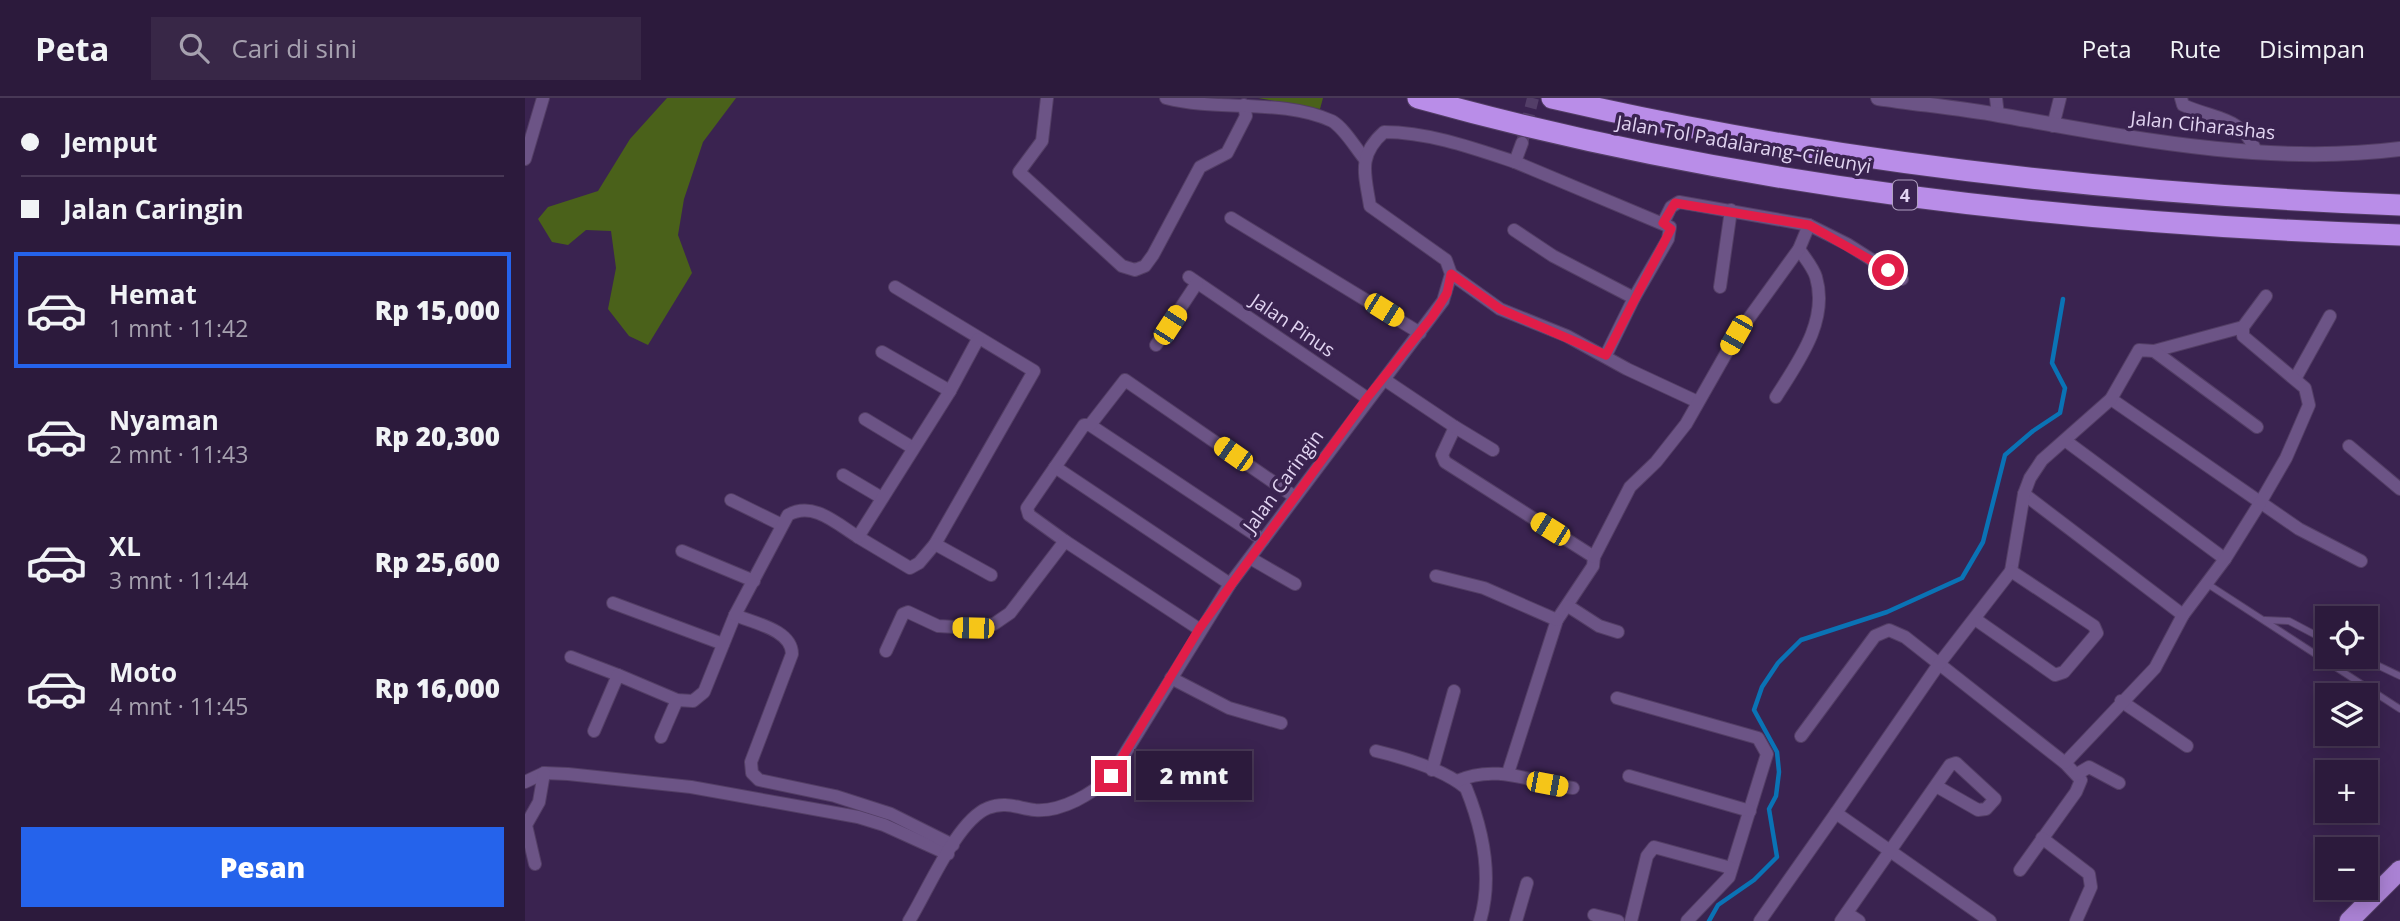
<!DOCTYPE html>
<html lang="id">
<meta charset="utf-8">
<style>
:root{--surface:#2c1a3c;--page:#382747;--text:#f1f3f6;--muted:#a6a1af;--line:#483856;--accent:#2563eb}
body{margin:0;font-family:"Open Sans",sans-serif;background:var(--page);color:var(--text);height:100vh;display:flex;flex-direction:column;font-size:26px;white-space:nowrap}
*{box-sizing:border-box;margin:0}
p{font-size:23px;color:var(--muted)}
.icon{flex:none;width:38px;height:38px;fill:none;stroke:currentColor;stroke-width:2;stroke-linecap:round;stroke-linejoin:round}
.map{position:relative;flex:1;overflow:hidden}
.side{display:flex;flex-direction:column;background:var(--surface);width:525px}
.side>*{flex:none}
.guide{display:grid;align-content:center;height:154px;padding:0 21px;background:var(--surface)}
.controls{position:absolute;left:1790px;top:508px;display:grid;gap:14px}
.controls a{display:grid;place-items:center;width:63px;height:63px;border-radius:0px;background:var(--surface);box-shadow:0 4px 18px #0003,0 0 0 2px var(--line);font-size:35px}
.end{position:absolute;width:32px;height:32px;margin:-16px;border:9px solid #e11d48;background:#fff;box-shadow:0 0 0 4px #fff}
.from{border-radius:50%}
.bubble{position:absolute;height:49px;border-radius:0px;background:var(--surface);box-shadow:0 4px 18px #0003,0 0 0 2px var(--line);font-size:23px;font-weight:800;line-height:49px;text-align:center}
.car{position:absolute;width:21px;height:42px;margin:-21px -10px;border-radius:9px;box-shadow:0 0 5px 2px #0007;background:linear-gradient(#f5c518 24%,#345 0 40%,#f5c518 0 76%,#345 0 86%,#f5c518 0)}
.guide b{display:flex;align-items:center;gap:24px;height:66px;font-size:26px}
.guide b+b{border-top:2px solid var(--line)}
.guide i{width:18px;height:18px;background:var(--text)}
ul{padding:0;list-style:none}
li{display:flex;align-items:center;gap:21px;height:116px;margin:0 14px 10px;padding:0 7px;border:4px solid transparent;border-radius:0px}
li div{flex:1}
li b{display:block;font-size:26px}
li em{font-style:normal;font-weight:800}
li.selected{border-color:var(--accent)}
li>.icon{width:63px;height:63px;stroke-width:1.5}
.cta{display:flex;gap:14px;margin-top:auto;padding:14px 21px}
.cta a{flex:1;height:80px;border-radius:0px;background:var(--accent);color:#fff;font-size:28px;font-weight:800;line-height:80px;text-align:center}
header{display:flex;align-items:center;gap:42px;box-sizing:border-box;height:98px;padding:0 35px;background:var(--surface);border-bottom:2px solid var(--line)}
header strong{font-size:33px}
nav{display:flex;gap:38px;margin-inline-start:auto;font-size:24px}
.search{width:490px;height:63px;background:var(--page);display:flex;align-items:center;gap:18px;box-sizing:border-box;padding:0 24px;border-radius:0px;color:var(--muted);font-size:26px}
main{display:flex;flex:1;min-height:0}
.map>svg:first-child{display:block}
.forest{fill:#4a611a}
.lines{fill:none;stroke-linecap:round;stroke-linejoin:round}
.stream{stroke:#0a73b5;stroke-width:4.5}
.minor-tunnel{stroke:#533e68;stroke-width:12;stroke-dasharray:12 6;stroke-linecap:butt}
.service-casing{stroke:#533e65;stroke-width:8}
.minor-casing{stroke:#533e65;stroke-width:14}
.tertiary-casing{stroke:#533e65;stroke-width:16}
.trunk-casing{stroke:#533e65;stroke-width:21}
.motorway-casing{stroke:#533e65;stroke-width:23}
.service{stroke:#6c5486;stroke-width:6}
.minor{stroke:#6c5486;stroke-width:12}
.tertiary{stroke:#6c5486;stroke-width:14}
.trunk{stroke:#aa82d4;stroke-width:19}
.motorway{stroke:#b98de8;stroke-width:21}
.route{stroke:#e11d48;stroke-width:9}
.labels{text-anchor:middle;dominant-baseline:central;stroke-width:7;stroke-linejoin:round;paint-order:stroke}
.shield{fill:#3a2350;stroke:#b0a0c1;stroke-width:2}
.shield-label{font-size:18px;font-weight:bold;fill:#e2d5f2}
.street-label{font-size:19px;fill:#e2d5f2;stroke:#3a2350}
</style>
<header>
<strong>Peta</strong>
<div class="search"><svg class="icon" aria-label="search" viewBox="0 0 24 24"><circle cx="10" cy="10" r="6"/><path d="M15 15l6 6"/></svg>Cari di sini</div>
<nav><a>Peta</a><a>Rute</a><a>Disimpan</a></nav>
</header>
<main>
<section class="side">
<div class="guide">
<b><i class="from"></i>Jemput</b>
<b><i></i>Jalan Caringin</b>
</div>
<ul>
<li class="selected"><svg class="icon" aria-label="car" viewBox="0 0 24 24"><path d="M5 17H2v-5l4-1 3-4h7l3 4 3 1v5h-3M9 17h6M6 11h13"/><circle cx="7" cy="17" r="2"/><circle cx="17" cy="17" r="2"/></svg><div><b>Hemat</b><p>1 mnt · 11:42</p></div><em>Rp 15,000</em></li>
<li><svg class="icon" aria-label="car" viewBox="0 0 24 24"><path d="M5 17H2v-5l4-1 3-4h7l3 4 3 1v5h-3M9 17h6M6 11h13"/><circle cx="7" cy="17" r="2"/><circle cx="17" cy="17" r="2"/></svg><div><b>Nyaman</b><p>2 mnt · 11:43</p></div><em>Rp 20,300</em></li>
<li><svg class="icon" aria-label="car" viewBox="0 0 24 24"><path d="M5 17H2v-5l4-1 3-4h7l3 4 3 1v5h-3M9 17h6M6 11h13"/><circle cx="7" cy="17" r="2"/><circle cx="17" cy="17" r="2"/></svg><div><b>XL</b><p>3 mnt · 11:44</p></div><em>Rp 25,600</em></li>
<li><svg class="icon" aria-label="car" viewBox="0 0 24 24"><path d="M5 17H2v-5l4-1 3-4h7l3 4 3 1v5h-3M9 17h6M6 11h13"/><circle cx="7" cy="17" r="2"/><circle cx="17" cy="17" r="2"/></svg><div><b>Moto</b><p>4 mnt · 11:45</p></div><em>Rp 16,000</em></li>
</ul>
<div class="cta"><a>Pesan</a></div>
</section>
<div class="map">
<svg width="1875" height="823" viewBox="0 0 1875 823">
<rect width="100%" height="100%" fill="#3a2350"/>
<g class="forest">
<polygon points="142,0 211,0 178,44 159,101 153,137 167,175 123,247 104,238 83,211 91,170 86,133 61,132 43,147 27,144 13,121 23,109 73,93 105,41"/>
<polygon points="733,0 798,0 795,11"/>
</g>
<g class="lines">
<polyline class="stream" points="1184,823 1193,807 1229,782 1252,759 1244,711 1251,698 1254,674 1252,654 1229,612 1237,589 1253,565 1276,542 1362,514 1437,480 1458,444 1480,357 1508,333 1535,315 1540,290 1527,265 1538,201"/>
<polyline class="minor-tunnel" points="997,45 1008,0"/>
<g class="service-casing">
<g id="service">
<polyline points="1681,485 1875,611"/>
<polyline points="1740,522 1764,523 1802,543"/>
<polyline points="1833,558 1875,578"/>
</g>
</g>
<g class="minor-casing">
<g id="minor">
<polyline points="522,0 517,43 494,74 597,168 610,172 620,168 628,157 675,69 702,55 721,18 719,7"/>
<path d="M 641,0 C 694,14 757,0 807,23 C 819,30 830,49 839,60"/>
<polyline points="1471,0 1473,17"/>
<path d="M 1656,0 L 1658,7 C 1691,22 1716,17 1732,55"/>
<polyline points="1528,28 1535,0"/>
<polyline points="0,61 18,0"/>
<polyline points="990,64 1145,129 1143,141 1109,200"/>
<polyline points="706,120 895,235"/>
<polyline points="1138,125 1146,109 1154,104 1284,127 1322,146 1377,181"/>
<polyline points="989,132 1028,158 1109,200 1081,257"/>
<polyline points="926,176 975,211 1042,238 1102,271 1173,304"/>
<polyline points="664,179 842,300"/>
<polyline points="1195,189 1206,112"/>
<polyline points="631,247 672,185"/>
<polyline points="1629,253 1718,229"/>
<polyline points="357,254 425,293"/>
<polyline points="1770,281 1805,218"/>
<polyline points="860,282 930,329 917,357 920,364 1069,459 1068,468 1032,522 983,675"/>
<path d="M 1251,299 C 1273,264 1304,223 1291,179 C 1288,169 1279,159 1274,151"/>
<polyline points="1586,301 1774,431 1836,463"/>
<polyline points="340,321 388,350"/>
<polyline points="565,327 738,442"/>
<polyline points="930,329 968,352"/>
<polyline points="1541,343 1700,461"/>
<polyline points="1824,348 1875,391"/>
<polyline points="530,369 705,486"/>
<polyline points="318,377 357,400"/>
<polyline points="1499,396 1658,517"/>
<polyline points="206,402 257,427"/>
<polyline points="333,439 385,470 394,465 410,446 509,273 370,189"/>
<polyline points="540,443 504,417 502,410 559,327 565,327 600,282 770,399"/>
<polyline points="410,446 466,477"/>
<polyline points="157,453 229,483"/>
<polyline points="1069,459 1105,389 1131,364 1161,326 1211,238 1274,151 1284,127"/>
<polyline points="725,460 770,486"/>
<polyline points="1486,473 1499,396 1505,380 1517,362 1586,301 1614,252 1629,253 1732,329"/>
<polyline points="911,478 959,490 1032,522"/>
<polyline points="88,505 198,546"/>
<polyline points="1043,508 1074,528 1093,534"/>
<polyline points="361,553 378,516 383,514 413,528 448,530 469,526 485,515 540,443 674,531"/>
<polyline points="46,559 93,577"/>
<polyline points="646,580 704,610 756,625"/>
<polyline points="1092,600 1233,640 1242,656 1204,779 1162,823"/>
<polyline points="1596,603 1662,648"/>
<polyline points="69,633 93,577 152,602 168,603 179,594 210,517"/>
<polyline points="1276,638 1350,538 1364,532 1380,539 1540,665 1556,682 1551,694 1495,772"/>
<polyline points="136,639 152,602"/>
<path d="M 851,653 C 880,660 918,671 941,690 C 958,732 968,779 955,823"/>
<polyline points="1540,665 1630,570 1658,517 1700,461 1735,405 1761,360 1784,307 1780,290 1718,238 1718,229 1741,198"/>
<polyline points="907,672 929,593"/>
<polyline points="1552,676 1564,669 1594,685"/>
<polyline points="1104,678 1225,713"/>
<path d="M 932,683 C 972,665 1008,685 1048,690"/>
<polyline points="0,684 19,675 43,676 166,689 333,719 359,727 423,756"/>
<polyline points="1311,715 1414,566 1486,473 1569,528 1572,535 1539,574 1530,577 1450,521"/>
<polyline points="1517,740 1564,776 1566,789 1551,823"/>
<path d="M 428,747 L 366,716 L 310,698 L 234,682 L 227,675 L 226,664 L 267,556 C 267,532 229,525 210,517 L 263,417 C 288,403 311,425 333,439 L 425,293 L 453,241"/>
<polyline points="10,766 1,727 14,704 19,675"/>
<polyline points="1322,815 1334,823"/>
<polyline points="1069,817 1093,823"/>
<path d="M 384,823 C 402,794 432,722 463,710 C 480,703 493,710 510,712 C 537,714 567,696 586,678 L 705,486 L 918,203 L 926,176 L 921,162 L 845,108 C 840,76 832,58 859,34 C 903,34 948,50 990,64 L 997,45"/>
<polyline points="991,823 1002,785"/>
<polyline points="1106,823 1122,758 1129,749 1206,770"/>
<polyline points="1235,823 1311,715 1465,823"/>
<polyline points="1316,823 1425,667 1431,665 1470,701 1461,711 1453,712 1411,688"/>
</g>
</g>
<g class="tertiary-casing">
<path id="tertiary" d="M 1353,0 C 1393,6 1434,10 1474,17 C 1605,40 1742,68 1875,51"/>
</g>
<g class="trunk-casing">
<polyline id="trunk" points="1824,823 1875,772"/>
</g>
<g class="motorway-casing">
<g id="motorway">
<path d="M 893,0 C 1212,89 1545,126 1875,137"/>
<path d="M 1027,0 C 1306,65 1590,96 1875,107"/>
</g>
</g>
<use href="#service" class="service"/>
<use href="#minor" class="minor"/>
<use href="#tertiary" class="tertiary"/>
<use href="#trunk" class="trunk"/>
<use href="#motorway" class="motorway"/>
</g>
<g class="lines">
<polyline class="route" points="586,678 674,531 842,300 907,219 922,195 926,176 975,211 1081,257 1146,131 1138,125 1150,105 1284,127 1363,172"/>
</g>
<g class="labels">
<rect class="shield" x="1368" y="82.5" width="24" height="29" rx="5"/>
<g class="shield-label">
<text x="1380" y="97">4</text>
</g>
<g class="street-label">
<text transform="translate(1678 27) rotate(6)">Jalan Ciharashas</text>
<text transform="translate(1219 46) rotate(10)">Jalan Tol Padalarang–Cileunyi</text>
<text transform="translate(768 227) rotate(34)">Jalan Pinus</text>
<text transform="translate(758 383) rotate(-54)">Jalan Caringin</text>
</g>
</g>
</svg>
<div class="controls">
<a><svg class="icon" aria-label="locate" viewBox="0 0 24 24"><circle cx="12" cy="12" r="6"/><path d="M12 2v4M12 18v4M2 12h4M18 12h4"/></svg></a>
<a><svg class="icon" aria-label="layers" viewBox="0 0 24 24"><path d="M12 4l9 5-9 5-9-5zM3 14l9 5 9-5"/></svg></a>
<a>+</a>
<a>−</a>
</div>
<i class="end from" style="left:1363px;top:172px"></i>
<i class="end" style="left:586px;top:678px"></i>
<div class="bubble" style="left:611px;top:653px;width:116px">2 mnt</div>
<i class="car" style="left:859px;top:212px;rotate:122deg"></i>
<i class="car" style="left:645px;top:227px;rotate:33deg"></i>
<i class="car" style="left:1211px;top:237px;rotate:210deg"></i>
<i class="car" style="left:708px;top:356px;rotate:305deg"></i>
<i class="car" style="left:1025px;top:431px;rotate:302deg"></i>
<i class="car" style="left:448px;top:530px;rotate:271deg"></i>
<i class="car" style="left:1022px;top:686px;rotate:101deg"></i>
</div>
</main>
